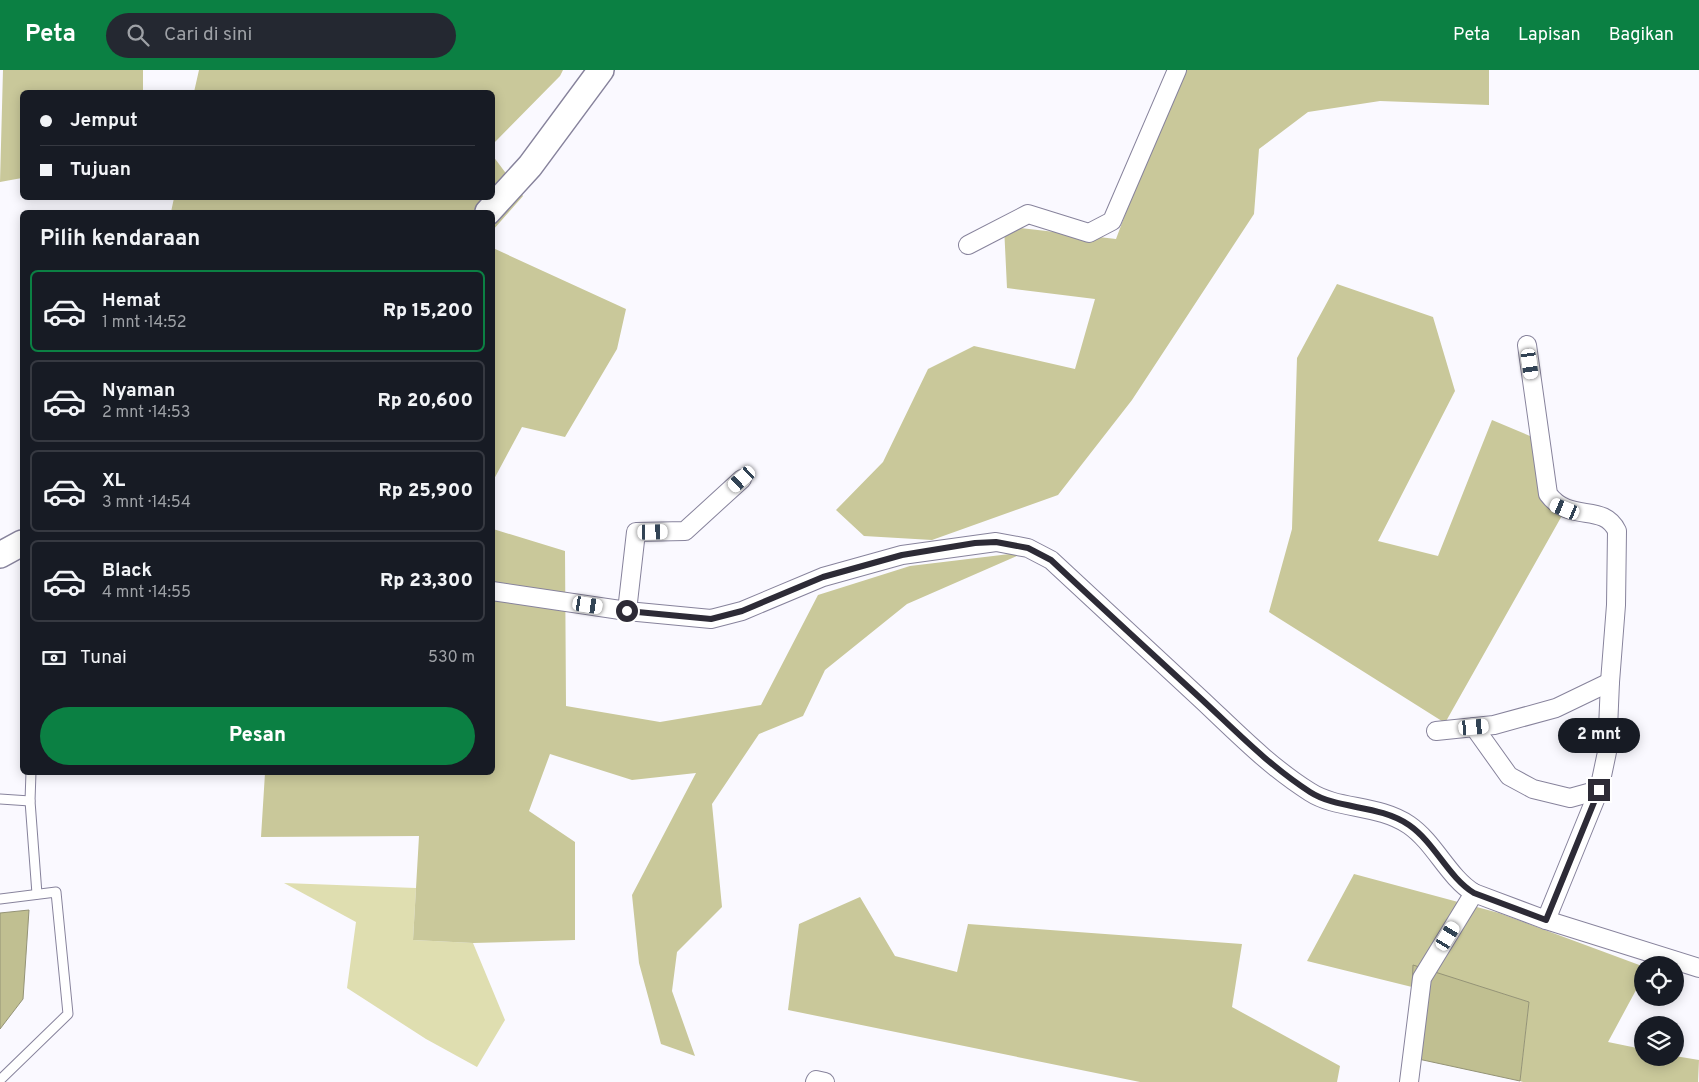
<!DOCTYPE html>
<html lang="id">
<meta charset="utf-8">
<style>
:root{--surface:#171b24;--page:#242831;--text:#f1f3f6;--muted:#9ea1a6;--line:#363941;--accent:#0b8043}
body{margin:0;font-family:Overpass,sans-serif;background:var(--page);color:var(--text);height:100vh;display:flex;flex-direction:column;font-size:19px;white-space:nowrap}
*{box-sizing:border-box;margin:0}
p{font-size:16px;color:var(--muted)}
.icon{flex:none;width:28px;height:28px;fill:none;stroke:currentColor;stroke-width:2;stroke-linecap:round;stroke-linejoin:round}
.map{position:relative;flex:1;overflow:hidden}
.panel{position:absolute;left:20px;top:140px;width:475px;height:565px;display:flex;flex-direction:column;background:var(--surface);border-radius:8px;box-shadow:0 2px 12px #0003}
.panel>*{flex:none}
.guide{position:absolute;left:20px;top:20px;width:475px;height:110px;border-radius:8px;box-shadow:0 2px 12px #0003;display:grid;align-content:center;height:110px;padding:0 20px;background:var(--surface)}
.fabs{position:absolute;left:1634px;top:886px;display:grid;gap:10px}
.fabs a{display:grid;place-items:center;width:50px;height:50px;border-radius:50%;background:var(--surface);box-shadow:0 2px 12px #0003;font-size:25px}
.end{position:absolute;width:22px;height:22px;margin:-11px;border:6px solid #2d2b36;background:#fff;box-shadow:0 0 0 2px #fff}
.from{border-radius:50%}
.bubble{position:absolute;height:35px;border-radius:18px;background:var(--surface);box-shadow:0 2px 12px #0003;font-size:16px;font-weight:800;line-height:35px;text-align:center}
.car{position:absolute;width:15px;height:30px;margin:-15px -8px;border-radius:6px;box-shadow:0 0 4px 1px #0007;background:linear-gradient(#fff 24%,#345 0 40%,#fff 0 76%,#345 0 86%,#fff 0)}
.guide b{display:flex;align-items:center;gap:18px;height:48px;font-size:19px}
.guide b+b{border-top:1px solid var(--line)}
.guide i{width:12px;height:12px;background:var(--text)}
ul{padding:0;list-style:none}
li{display:flex;align-items:center;gap:15px;height:82px;margin:0 10px 8px;padding:0 10px;border:2px solid var(--line);border-radius:8px}
li div{flex:1}
li b{display:block;font-size:19px}
li em{font-style:normal;font-weight:800}
li.active{border-color:var(--accent)}
li>.icon{width:45px;height:45px;stroke-width:1.5}
h2{padding:0 20px;font-size:22px;line-height:60px}
.pay{display:flex;align-items:center;gap:12px;height:55px;padding:0 20px;font-size:19px}
.pay p{margin-inline-start:auto}
.primary-button{display:flex;gap:10px;margin-top:auto;padding:10px 20px}
.primary-button a{flex:1;height:58px;border-radius:30px;background:var(--accent);color:#fff;font-size:20px;font-weight:800;line-height:58px;text-align:center}
header{display:flex;align-items:center;gap:30px;box-sizing:border-box;height:70px;padding:0 25px;background:var(--accent);color:#fff}
header strong{font-size:24px}
nav{display:flex;gap:28px;margin-inline-start:auto;font-size:18px}
.search{width:350px;height:45px;background:var(--page);display:flex;align-items:center;gap:12px;box-sizing:border-box;padding:0 18px;border-radius:28px;color:var(--muted);font-size:19px}
.map>svg:first-child{display:block}
.green{fill:#dfdeb0}
.forest{fill:#c9c89a}
.water{fill:#c0bf91;stroke:#949376}
.lines{fill:none;stroke-linecap:round;stroke-linejoin:round}
.service-casing{stroke:#87839c;stroke-width:11}
.minor-casing{stroke:#87839c;stroke-width:20}
.secondary-casing{stroke:#87839c;stroke-width:28}
.service{stroke:#fff;stroke-width:9}
.minor{stroke:#fff;stroke-width:18}
.secondary{stroke:#fff;stroke-width:25}
.route{stroke:#2d2b36;stroke-width:6}
</style>
<header>
<strong>Peta</strong>
<div class="search"><svg class="icon" aria-label="search" viewBox="0 0 24 24"><circle cx="10" cy="10" r="6"/><path d="M15 15l6 6"/></svg>Cari di sini</div>
<nav><a>Peta</a><a>Lapisan</a><a>Bagikan</a></nav>
</header>
<div class="map">
<svg width="1699" height="1012" viewBox="0 0 1699 1012">
<rect width="100%" height="100%" fill="#faf9ff"/>
<polygon class="green" points="284,813 416,818 413,870 473,873 505,950 477,997 426,969 347,918 356,852"/>
<g class="forest">
<polygon points="3,0 143,0 143,22 22,22 22,108 0,112"/>
<polygon points="199,0 563,0 560,6 493,74 492,22 194,22"/>
<polygon points="1176,0 1489,0 1489,35 1380,31 1308,42 1259,79 1254,144 1132,330 1058,425 932,470 864,466 836,440 883,392 928,299 974,276 1075,299 1095,229 1007,218 1004,156 1116,169 1168,30"/>
<polygon points="493,86 523,126 493,160 492,142 171,142 174,128 492,128"/>
<polygon points="493,178 626,239 617,279 565,367 522,357 493,411"/>
<polygon points="1337,214 1433,247 1455,321 1378,471 1438,486 1492,350 1542,371 1564,442 1445,653 1269,542 1292,459 1297,288"/>
<polygon points="493,459 565,481 566,636 660,652 761,635 818,525 910,496 1026,482 907,534 825,600 803,646 759,664 712,734 722,837 677,882 672,921 695,986 661,974 639,893 632,825 696,703 632,710 550,684 529,741 575,772 575,870 473,873 413,870 419,766 261,767 265,703 492,702"/>
<polygon points="1354,804 1499,843 1642,896 1642,909 1608,972 1642,979 1642,988 1675,988 1675,986 1699,990 1698,1012 1523,1012 1520,1011 1529,932 1413,896 1412,917 1307,891"/>
<polygon points="860,827 895,886 957,902 968,854 1242,874 1232,937 1340,996 1337,1012 1140,1012 788,940 799,854"/>
</g>
<g class="water">
<polygon points="29,840 23,929 0,959 0,843"/>
<polygon points="1413,895 1529,932 1520,1011 1409,987"/>
</g>
<g class="lines">
<g class="service-casing">
<g id="service">
<polyline points="31,702 30,731 37,824"/>
<polyline points="0,729 30,731"/>
<polyline points="0,829 56,822 68,944 0,1010"/>
</g>
</g>
<g class="minor-casing">
<g id="minor">
<polyline points="968,175 1028,144 1089,163 1112,151 1177,0"/>
<path d="M 1527,275 L 1548,424 C 1570,454 1603,432 1617,461 L 1616,535 L 1610,612 L 1607,682 L 1599,720 L 1546,850"/>
<path d="M 492,521 L 627,541 L 711,549 L 742,541 L 823,507 L 902,485 L 996,472 L 1028,478 L 1051,490 C 1102,537 1152,584 1203,631 C 1237,663 1270,697 1310,722 C 1338,740 1378,734 1409,755 C 1435,773 1448,807 1474,823 L 1546,850 L 1699,898"/>
<polyline points="627,541 636,462 685,461 742,409"/>
<polyline points="1474,657 1509,706 1533,719 1570,728 1599,720"/>
<polyline points="1436,661 1494,655 1556,638 1610,612"/>
<polyline points="815,1012 816,1010 825,1012"/>
<polyline points="1409,1012 1422,908 1474,823"/>
</g>
</g>
<g class="secondary-casing">
<g id="secondary">
<polyline points="488,142 530,96 601,0"/>
<polyline points="0,485 22,473"/>
</g>
</g>
<use href="#service" class="service"/>
<use href="#minor" class="minor"/>
<use href="#secondary" class="secondary"/>
</g>
<g class="lines">
<path class="route" d="M 627,541 L 711,549 L 742,541 L 823,507 L 902,485 L 975,473 L 996,472 L 1028,478 L 1051,490 C 1100,536 1149,581 1198,626 C 1234,659 1268,695 1310,722 C 1338,740 1378,734 1409,755 C 1435,773 1448,807 1474,823 L 1546,850 L 1599,720"/>
</g>
</svg>
<div class="fabs">
<a><svg class="icon" aria-label="locate" viewBox="0 0 24 24"><circle cx="12" cy="12" r="6"/><path d="M12 2v4M12 18v4M2 12h4M18 12h4"/></svg></a>
<a><svg class="icon" aria-label="layers" viewBox="0 0 24 24"><path d="M12 4l9 5-9 5-9-5zM3 14l9 5 9-5"/></svg></a>
</div>
<i class="end from" style="left:627px;top:541px"></i>
<i class="end" style="left:1599px;top:720px"></i>
<div class="bubble" style="left:1558px;top:648px;width:82px">2 mnt</div>
<i class="car" style="left:1530px;top:294px;rotate:172deg"></i>
<i class="car" style="left:742px;top:409px;rotate:228deg"></i>
<i class="car" style="left:1565px;top:439px;rotate:292deg"></i>
<i class="car" style="left:653px;top:462px;rotate:89deg"></i>
<i class="car" style="left:588px;top:535px;rotate:99deg"></i>
<i class="car" style="left:1474px;top:657px;rotate:85deg"></i>
<i class="car" style="left:1448px;top:866px;rotate:31deg"></i>
<div class="guide">
<b><i class="from"></i>Jemput</b>
<b><i></i>Tujuan</b>
</div>
<section class="panel">
<h2>Pilih kendaraan</h2>
<ul>
<li class="active"><svg class="icon" aria-label="car" viewBox="0 0 24 24"><path d="M5 17H2v-5l4-1 3-4h7l3 4 3 1v5h-3M9 17h6M6 11h13"/><circle cx="7" cy="17" r="2"/><circle cx="17" cy="17" r="2"/></svg><div><b>Hemat</b><p>1 mnt · 14:52</p></div><em>Rp 15,200</em></li>
<li><svg class="icon" aria-label="car" viewBox="0 0 24 24"><path d="M5 17H2v-5l4-1 3-4h7l3 4 3 1v5h-3M9 17h6M6 11h13"/><circle cx="7" cy="17" r="2"/><circle cx="17" cy="17" r="2"/></svg><div><b>Nyaman</b><p>2 mnt · 14:53</p></div><em>Rp 20,600</em></li>
<li><svg class="icon" aria-label="car" viewBox="0 0 24 24"><path d="M5 17H2v-5l4-1 3-4h7l3 4 3 1v5h-3M9 17h6M6 11h13"/><circle cx="7" cy="17" r="2"/><circle cx="17" cy="17" r="2"/></svg><div><b>XL</b><p>3 mnt · 14:54</p></div><em>Rp 25,900</em></li>
<li><svg class="icon" aria-label="car" viewBox="0 0 24 24"><path d="M5 17H2v-5l4-1 3-4h7l3 4 3 1v5h-3M9 17h6M6 11h13"/><circle cx="7" cy="17" r="2"/><circle cx="17" cy="17" r="2"/></svg><div><b>Black</b><p>4 mnt · 14:55</p></div><em>Rp 23,300</em></li>
</ul>
<div class="pay"><svg class="icon" aria-label="cash" viewBox="0 0 24 24"><path d="M3 7h18v10H3z"/><circle cx="12" cy="12" r="2"/></svg>Tunai<p>530 m</p></div>
<div class="primary-button"><a>Pesan</a></div>
</section>
</div>
